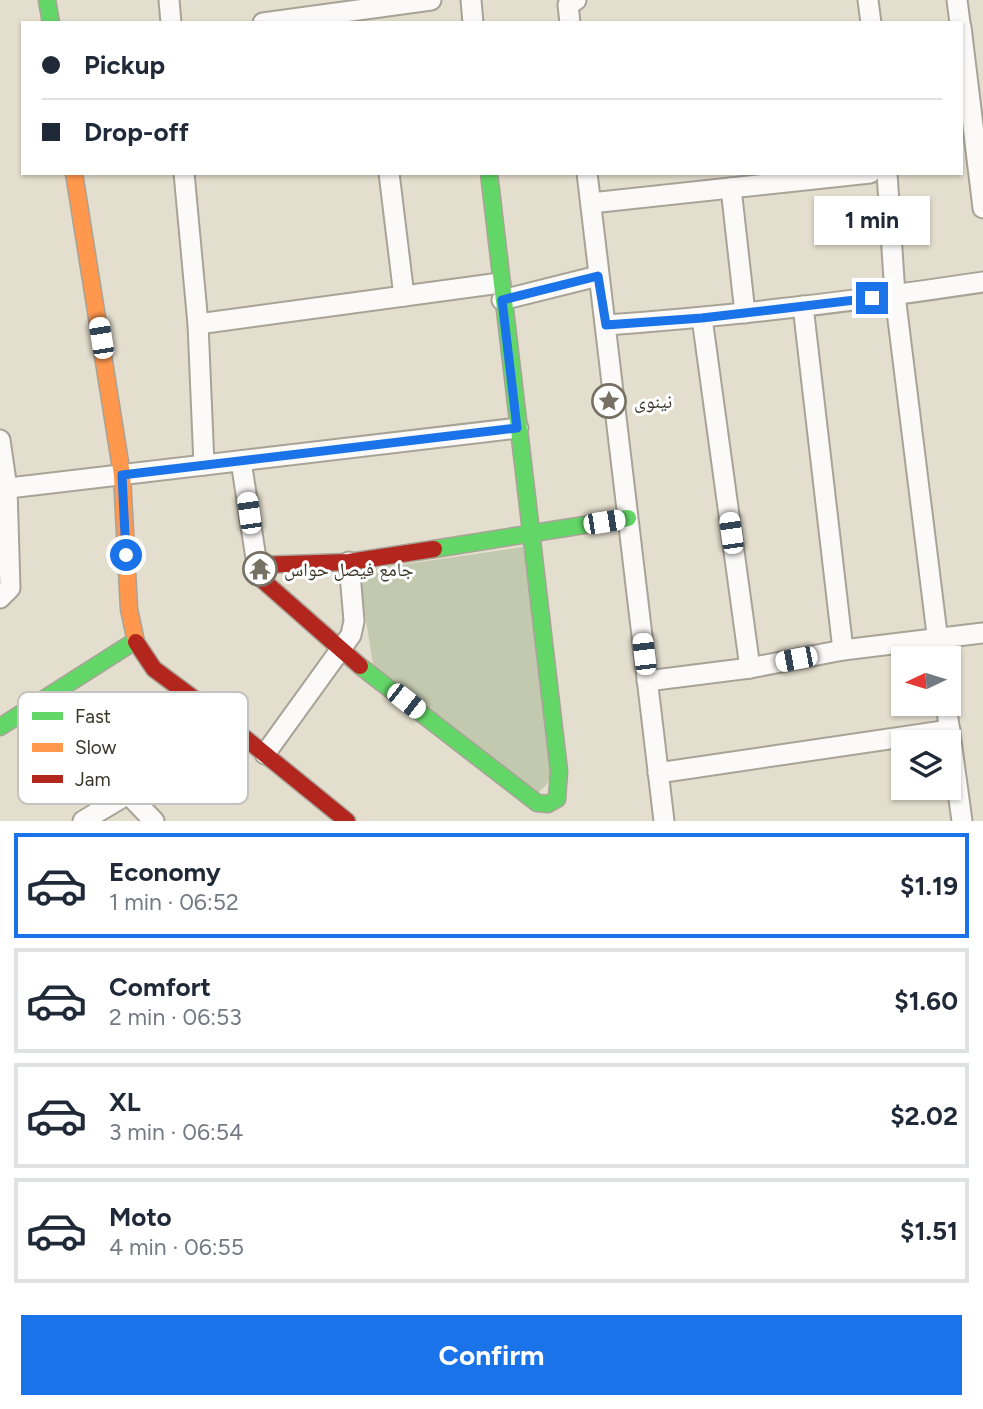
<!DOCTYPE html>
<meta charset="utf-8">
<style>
:root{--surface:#fff;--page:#f6f6f7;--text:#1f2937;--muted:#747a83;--line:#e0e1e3;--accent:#1a73e8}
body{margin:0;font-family:Figtree,"Noto Naskh Arabic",sans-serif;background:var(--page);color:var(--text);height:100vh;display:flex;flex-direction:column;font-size:26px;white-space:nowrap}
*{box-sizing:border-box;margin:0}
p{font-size:23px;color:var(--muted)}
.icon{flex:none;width:38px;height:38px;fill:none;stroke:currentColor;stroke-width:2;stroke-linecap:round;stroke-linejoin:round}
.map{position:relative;height:821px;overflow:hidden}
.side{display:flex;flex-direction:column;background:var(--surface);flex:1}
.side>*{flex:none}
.guide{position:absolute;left:21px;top:21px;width:942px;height:154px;border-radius:0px;box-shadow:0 2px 5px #0004;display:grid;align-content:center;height:154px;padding:0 21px;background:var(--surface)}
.needle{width:46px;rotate:266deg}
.tools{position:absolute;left:891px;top:646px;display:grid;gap:14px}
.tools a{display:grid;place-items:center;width:70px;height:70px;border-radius:0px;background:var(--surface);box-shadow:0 2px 5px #0004;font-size:35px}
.end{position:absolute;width:32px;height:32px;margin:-16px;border:9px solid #1a73e8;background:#fff;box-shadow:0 0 0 4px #fff}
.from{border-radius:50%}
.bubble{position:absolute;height:49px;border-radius:0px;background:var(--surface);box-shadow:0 2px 5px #0004;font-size:23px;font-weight:700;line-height:49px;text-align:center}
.car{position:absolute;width:21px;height:42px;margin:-21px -10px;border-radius:9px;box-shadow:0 0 5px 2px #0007;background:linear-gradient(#fff 24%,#345 0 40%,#fff 0 76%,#345 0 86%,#fff 0)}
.guide b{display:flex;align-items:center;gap:24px;height:66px;font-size:26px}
.guide b+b{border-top:2px solid var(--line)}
.guide i{width:18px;height:18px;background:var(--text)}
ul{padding:12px 0 0;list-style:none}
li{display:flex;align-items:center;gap:21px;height:105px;margin:0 14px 10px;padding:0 7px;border:4px solid var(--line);border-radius:0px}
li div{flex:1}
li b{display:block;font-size:26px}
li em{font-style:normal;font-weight:700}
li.active{border-color:var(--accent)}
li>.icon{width:63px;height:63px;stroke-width:1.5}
.cta{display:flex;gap:14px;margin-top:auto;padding:14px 21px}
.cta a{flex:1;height:80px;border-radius:0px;background:var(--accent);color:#fff;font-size:28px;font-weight:700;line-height:80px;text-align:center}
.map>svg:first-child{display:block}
.green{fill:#c2c9ae}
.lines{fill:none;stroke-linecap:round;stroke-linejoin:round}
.street-casing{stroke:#a8a397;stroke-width:23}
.fast-casing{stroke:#a8a397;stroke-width:19}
.slow-casing{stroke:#a8a397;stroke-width:19}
.jam-casing{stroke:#a8a397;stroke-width:19}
.street{stroke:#fbfaf8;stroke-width:19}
.fast{stroke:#63d668;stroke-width:16}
.slow{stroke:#ff974d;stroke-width:16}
.jam{stroke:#b3261e;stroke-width:16}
.route{stroke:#1a73e8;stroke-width:9}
.labels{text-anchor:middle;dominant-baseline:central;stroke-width:6;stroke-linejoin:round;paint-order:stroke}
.poi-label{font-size:19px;fill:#3a362a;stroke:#fff;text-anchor:start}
.key{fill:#fff;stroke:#c4c3bf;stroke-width:2}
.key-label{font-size:19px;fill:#3a362a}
</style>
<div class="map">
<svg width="983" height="821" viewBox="0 0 983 821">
<rect width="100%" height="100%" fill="#e4dece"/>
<polygon class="green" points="523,547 553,772 547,784 538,793 373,664 358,571"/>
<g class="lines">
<g class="street-casing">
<g id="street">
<polyline points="169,0 171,23"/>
<polyline points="471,0 473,23"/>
<polyline points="868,0 871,23"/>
<polyline points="957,0 960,23"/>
<polyline points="263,23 431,0"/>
<polyline points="570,23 568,5 576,0"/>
<polyline points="961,27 983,208"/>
<polyline points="184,173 198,324 204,465"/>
<polyline points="389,173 404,296"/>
<polyline points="587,173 664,821"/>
<polyline points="887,173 895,295 940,658"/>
<polyline points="731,188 745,313"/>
<polyline points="591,203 870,173"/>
<polyline points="502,300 598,276"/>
<polyline points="803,306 843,650"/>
<polyline points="702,318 750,668"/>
<polyline points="198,324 500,283"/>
<path d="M 606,325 C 732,316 858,301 983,282"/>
<polyline points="0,440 7,488 10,588 0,598"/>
<polyline points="241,461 257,565"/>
<polyline points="0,489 518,428"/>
<polyline points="647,681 750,668 843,650 983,633"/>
<polyline points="946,704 962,821"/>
<polyline points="265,754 351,635 354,621 349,562"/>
<polyline points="658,773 950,730"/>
<polyline points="128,794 154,821"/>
<polyline points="83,821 128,794 224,721"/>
</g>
</g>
<g class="fast-casing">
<g id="fast">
<polyline points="47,0 51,23"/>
<polyline points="434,549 628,518"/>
<polyline points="360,666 537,803 548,804 557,799 559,771 489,173"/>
<polyline points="0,727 135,641"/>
</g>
</g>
<g class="slow-casing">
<polyline id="slow" points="74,173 122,475 129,609 136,642"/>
</g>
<g class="jam-casing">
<g id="jam">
<polyline points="136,642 154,669 224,721 347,821"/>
<polyline points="360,666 260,578 257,565 349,562 434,549"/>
</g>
</g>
<use href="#street" class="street"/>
<use href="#fast" class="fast"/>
<use href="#slow" class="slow"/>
<use href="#jam" class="jam"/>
</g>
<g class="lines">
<polyline class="route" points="126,555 122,475 517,428 502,300 598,276 606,325 702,318 872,298"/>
</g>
<defs>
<g id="sight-ring" transform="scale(1.75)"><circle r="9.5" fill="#fff" stroke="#767163" stroke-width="1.5"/><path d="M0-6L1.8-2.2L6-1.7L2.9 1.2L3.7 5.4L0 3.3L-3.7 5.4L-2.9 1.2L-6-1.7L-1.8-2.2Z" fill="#767163"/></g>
<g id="temple-ring" transform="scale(1.75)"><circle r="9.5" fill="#fff" stroke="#767163" stroke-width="1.5"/><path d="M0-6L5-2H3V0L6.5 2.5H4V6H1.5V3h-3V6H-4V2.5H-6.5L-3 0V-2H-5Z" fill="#767163"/></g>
</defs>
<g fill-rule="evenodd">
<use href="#sight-ring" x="609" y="401"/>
<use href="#temple-ring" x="260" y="569"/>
</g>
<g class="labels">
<g class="poi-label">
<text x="634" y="401">نينوى</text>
<text x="284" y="569">جامع فيصل حواس</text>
</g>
</g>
<rect x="18" y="692" width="230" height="112" rx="10" class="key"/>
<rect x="32" y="712" width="31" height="8" fill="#63d668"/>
<rect x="32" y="743" width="31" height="9" fill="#ff974d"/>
<rect x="32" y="775" width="31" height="8" fill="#b3261e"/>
<g class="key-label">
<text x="75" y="723">Fast</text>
<text x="75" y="754">Slow</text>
<text x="75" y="786">Jam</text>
</g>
</svg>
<div class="tools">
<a><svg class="needle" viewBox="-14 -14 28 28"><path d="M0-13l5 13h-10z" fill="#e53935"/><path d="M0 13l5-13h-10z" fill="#747a83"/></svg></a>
<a><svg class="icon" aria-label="layers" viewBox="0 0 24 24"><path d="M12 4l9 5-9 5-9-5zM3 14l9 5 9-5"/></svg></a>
</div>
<i class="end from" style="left:126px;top:555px"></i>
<i class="end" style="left:872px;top:298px"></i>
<div class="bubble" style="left:814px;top:196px;width:116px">1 min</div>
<i class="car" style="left:101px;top:338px;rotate:351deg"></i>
<i class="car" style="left:249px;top:513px;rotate:352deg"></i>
<i class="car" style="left:604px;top:522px;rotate:81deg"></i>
<i class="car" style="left:731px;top:533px;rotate:352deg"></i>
<i class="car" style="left:644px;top:654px;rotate:353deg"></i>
<i class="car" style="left:796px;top:659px;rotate:259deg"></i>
<i class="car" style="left:406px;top:701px;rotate:128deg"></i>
<div class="guide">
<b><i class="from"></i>Pickup</b>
<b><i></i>Drop-off</b>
</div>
</div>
<section class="side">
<ul>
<li class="active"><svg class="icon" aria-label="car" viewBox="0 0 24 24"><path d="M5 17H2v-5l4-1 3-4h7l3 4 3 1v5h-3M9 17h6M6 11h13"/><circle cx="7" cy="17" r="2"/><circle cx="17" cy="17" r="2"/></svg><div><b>Economy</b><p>1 min · 06:52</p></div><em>$1.19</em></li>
<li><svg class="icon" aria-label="car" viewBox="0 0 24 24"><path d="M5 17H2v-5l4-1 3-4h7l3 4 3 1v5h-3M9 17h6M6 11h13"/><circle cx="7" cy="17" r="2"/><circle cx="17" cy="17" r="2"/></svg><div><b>Comfort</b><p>2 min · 06:53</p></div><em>$1.60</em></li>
<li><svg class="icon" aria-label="car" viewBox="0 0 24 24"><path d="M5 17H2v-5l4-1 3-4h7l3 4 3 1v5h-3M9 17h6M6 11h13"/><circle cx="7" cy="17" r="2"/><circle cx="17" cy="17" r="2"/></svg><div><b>XL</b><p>3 min · 06:54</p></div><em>$2.02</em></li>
<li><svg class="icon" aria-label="car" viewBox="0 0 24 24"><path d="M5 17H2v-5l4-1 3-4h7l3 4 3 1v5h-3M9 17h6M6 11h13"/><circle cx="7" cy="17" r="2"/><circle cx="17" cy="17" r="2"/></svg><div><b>Moto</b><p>4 min · 06:55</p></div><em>$1.51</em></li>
</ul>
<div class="cta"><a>Confirm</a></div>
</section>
